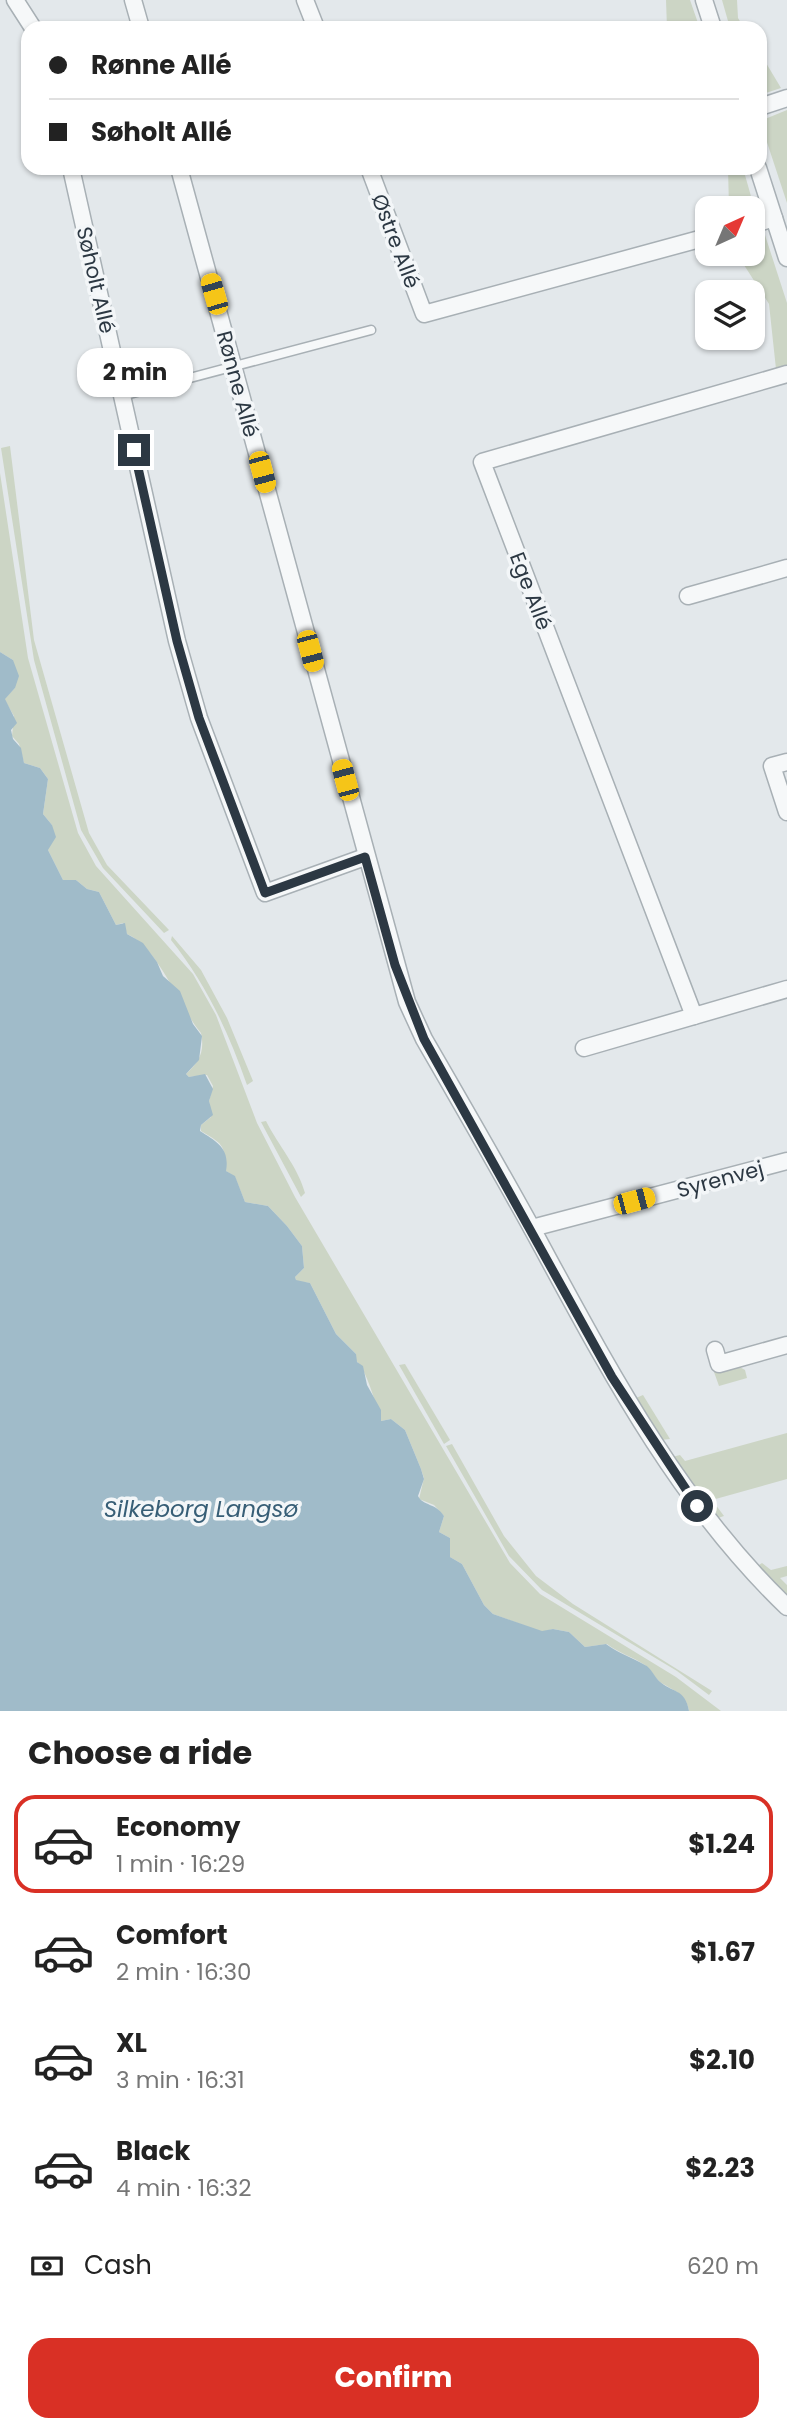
<!DOCTYPE html>
<meta charset="utf-8">
<style>
:root{--surface:#fff;--page:#f6f6f6;--text:#222;--muted:#767676;--line:#e0e0e0;--accent:#d93025}
body{margin:0;font-family:Poppins,sans-serif;background:var(--page);color:var(--text);height:100vh;display:flex;flex-direction:column;font-size:26px;white-space:nowrap}
*{box-sizing:border-box;margin:0}
p{font-size:23px;color:var(--muted)}
.icon{flex:none;width:38px;height:38px;fill:none;stroke:currentColor;stroke-width:2;stroke-linecap:round;stroke-linejoin:round}
.map{position:relative;height:1711px;overflow:hidden}
.sheet{display:flex;flex-direction:column;background:var(--surface);flex:1}
.sheet>*{flex:none}
.guide{position:absolute;left:21px;top:21px;width:746px;height:154px;border-radius:21px;box-shadow:0 2px 5px #0004;display:grid;align-content:center;height:154px;padding:0 28px;background:var(--surface)}
.needle{width:46px;rotate:44deg}
.fabs{position:absolute;left:695px;top:196px;display:grid;gap:14px}
.fabs a{display:grid;place-items:center;width:70px;height:70px;border-radius:14px;background:var(--surface);box-shadow:0 2px 5px #0004;font-size:35px}
.end{position:absolute;width:32px;height:32px;margin:-16px;border:9px solid #2c3843;background:#fff;box-shadow:0 0 0 4px #fff}
.from{border-radius:50%}
.bubble{position:absolute;height:49px;border-radius:21px;background:var(--surface);box-shadow:0 2px 5px #0004;font-size:23px;font-weight:700;line-height:49px;text-align:center}
.car{position:absolute;width:21px;height:42px;margin:-21px -10px;border-radius:9px;box-shadow:0 0 5px 2px #0007;background:linear-gradient(#f5c518 24%,#345 0 40%,#f5c518 0 76%,#345 0 86%,#f5c518 0)}
.guide b{display:flex;align-items:center;gap:24px;height:66px;font-size:26px}
.guide b+b{border-top:2px solid var(--line)}
.guide i{width:18px;height:18px;background:var(--text)}
ul{padding:0;list-style:none}
li{display:flex;align-items:center;gap:21px;height:98px;margin:0 14px 10px;padding:0 14px;border:4px solid transparent;border-radius:21px}
li div{flex:1}
li b{display:block;font-size:26px}
li em{font-style:normal;font-weight:700}
li.selected{border-color:var(--accent)}
li>.icon{width:63px;height:63px;stroke-width:1.5}
h2{padding:0 28px;font-size:32px;line-height:84px}
.pay{display:flex;align-items:center;gap:18px;height:77px;padding:0 28px;font-size:26px}
.pay p{margin-inline-start:auto}
.primary-button{display:flex;gap:14px;margin-top:auto;padding:14px 28px}
.primary-button a{flex:1;height:80px;border-radius:21px;background:var(--accent);color:#fff;font-size:28px;font-weight:700;line-height:80px;text-align:center}
.map>svg:first-child{display:block}
.green{fill:#ccd5c5}
.water{fill:#a0bbc9}
.lines{fill:none;stroke-linecap:round;stroke-linejoin:round}
.lane-casing{stroke:#a8b0b5;stroke-width:11}
.street-casing{stroke:#a8b0b5;stroke-width:19}
.lane{stroke:#f6f8f9;stroke-width:8}
.street{stroke:#f6f8f9;stroke-width:16}
.route{stroke:#2c3843;stroke-width:9}
.labels{text-anchor:middle;dominant-baseline:central;stroke-width:7;stroke-linejoin:round;paint-order:stroke}
.street-label{font-size:21px;fill:#2c3843;stroke:#f3f6f8}
.water-label{font-size:23px;font-style:italic;fill:#375e76;stroke:#f3f6f8}
</style>
<div class="map">
<svg width="787" height="1711" viewBox="0 0 787 1711">
<rect width="100%" height="100%" fill="#e3e8eb"/>
<g class="green">
<polygon points="666,0 690,0 699,26 667,28"/>
<polygon points="722,0 737,0 738,18 744,28 730,28"/>
<polygon points="760,53 781,88 760,95"/>
<polygon points="787,110 787,203 760,121"/>
<polygon points="728,168 743,168 756,214 753,214 752,208 729,208"/>
<polygon points="765,235 787,303 787,365 776,369 769,304 737,254 752,254 753,237"/>
<polygon points="10,446 34,640 89,833 107,865 169,930 164,933 103,868 81,830 34,660 1,448"/>
<path d="M 0,473 L 28,658 L 78,833 L 96,866 L 193,974 L 216,1015 L 257,1123 L 295,1197 L 510,1563 L 540,1594 L 676,1677 L 721,1711 L 689,1711 C 686,1693 672,1690 660,1682 C 654,1677 651,1669 645,1665 C 633,1657 619,1653 607,1644 L 585,1647 L 569,1632 L 553,1629 L 542,1632 L 493,1614 L 484,1605 L 462,1564 L 450,1557 L 450,1538 L 439,1532 L 444,1516 L 434,1505 L 419,1499 L 424,1478 L 421,1469 L 405,1430 L 391,1419 L 381,1421 C 377,1408 366,1367 356,1361 L 356,1354 L 336,1334 L 310,1283 L 296,1281 L 295,1277 L 304,1268 L 302,1246 L 287,1226 L 268,1206 L 245,1202 L 235,1177 L 226,1171 C 225,1143 222,1144 201,1131 L 201,1125 L 211,1117 L 209,1101 L 213,1086 L 207,1075 L 189,1077 L 186,1074 C 199,1062 205,1052 201,1033 C 179,1007 159,948 127,934 L 123,923 L 116,925 L 99,892 L 87,889 L 76,880 L 63,880 L 48,850 L 52,825 L 43,814 L 48,779 L 40,768 L 24,763 L 19,744 L 12,736 L 14,716 L 4,699 L 15,688 L 13,660 L 0,652 Z"/>
<path d="M 172,936 L 201,970 L 227,1018 L 253,1081 L 247,1085 C 228,1031 206,984 171,940 Z"/>
<path d="M 266,1121 C 278,1145 298,1167 305,1193 L 301,1197 L 261,1122 Z"/>
<polygon points="405,1364 450,1440 444,1444 399,1365"/>
<polygon points="736,1365 745,1370 747,1378 719,1386 714,1372"/>
<polygon points="643,1395 670,1439 661,1440 636,1398"/>
<polygon points="787,1433 787,1479 712,1500 724,1516 715,1519 672,1457 680,1455 685,1461"/>
<polygon points="452,1444 504,1536 536,1576 573,1604 712,1691 709,1695 677,1671 542,1590 509,1556 446,1446"/>
<polygon points="762,1563 771,1570 787,1566 787,1576 780,1578 787,1585 787,1598 756,1567"/>
</g>
<path class="water" d="M 0,652 L 13,660 L 19,676 L 15,688 L 5,699 L 17,723 L 11,730 L 13,739 L 21,748 L 24,763 L 40,768 L 48,779 L 43,814 L 52,825 L 56,837 L 48,850 L 63,880 L 76,880 L 87,889 L 99,892 L 116,925 L 125,923 L 127,934 L 143,943 L 157,962 L 163,976 L 180,991 L 193,1024 L 202,1036 L 199,1060 L 186,1074 L 189,1077 L 205,1074 L 213,1089 L 209,1101 L 213,1115 L 201,1125 L 200,1131 C 217,1142 230,1148 226,1171 L 235,1176 L 245,1202 L 268,1206 L 287,1226 L 302,1246 L 304,1268 L 295,1277 L 296,1280 L 310,1283 L 336,1334 L 356,1354 L 357,1362 L 363,1366 L 367,1385 L 381,1410 L 381,1421 L 391,1419 L 405,1430 L 421,1469 L 424,1479 L 418,1496 C 423,1506 436,1503 444,1516 L 439,1532 L 450,1538 L 450,1557 L 462,1564 L 484,1605 L 493,1614 L 542,1631 L 553,1629 L 569,1632 L 585,1647 L 606,1644 C 620,1654 631,1657 645,1665 C 651,1668 654,1676 659,1681 C 672,1693 685,1688 689,1711 L 0,1711 Z"/>
<g class="lines">
<g class="lane-casing">
<polyline id="lane" points="122,396 371,330"/>
</g>
<g class="street-casing">
<g id="street">
<polyline points="15,0 33,28"/>
<polyline points="133,0 141,28"/>
<polyline points="305,0 316,28"/>
<polyline points="704,0 713,28"/>
<polyline points="760,107 787,98"/>
<polyline points="71,168 177,641 199,718 265,893 365,857"/>
<path d="M 179,168 L 407,1002 L 424,1039 C 464,1108 504,1177 542,1247 C 612,1376 680,1504 787,1607"/>
<polyline points="369,168 424,314 707,237"/>
<polyline points="758,168 787,258"/>
<polyline points="752,225 774,218"/>
<polyline points="688,596 787,568"/>
<polyline points="787,762 772,766 787,812"/>
<polyline points="694,1016 482,462 787,374"/>
<polyline points="584,1048 787,989"/>
<polyline points="532,1228 787,1161"/>
<polyline points="715,1350 719,1364 787,1345"/>
</g>
</g>
<use href="#lane" class="lane"/>
<use href="#street" class="street"/>
</g>
<g class="lines">
<polyline class="route" points="134,450 177,641 199,718 265,893 365,857 395,965 424,1039 612,1377 697,1506"/>
</g>
<g class="labels">
<g class="street-label">
<text transform="translate(396 241) rotate(69)">Østre Allé</text>
<text transform="translate(96 280) rotate(77)">Søholt Allé</text>
<text transform="translate(238 384) rotate(75)">Rønne Allé</text>
<text transform="translate(531 591) rotate(69)">Ege Allé</text>
<text transform="translate(720 1179) rotate(-15)">Syrenvej</text>
</g>
<g class="water-label">
<text x="201" y="1509">Silkeborg Langsø</text>
</g>
</g>
</svg>
<div class="fabs">
<a><svg class="needle" viewBox="-14 -14 28 28"><path d="M0-13l5 13h-10z" fill="#e53935"/><path d="M0 13l5-13h-10z" fill="#767676"/></svg></a>
<a><svg class="icon" aria-label="layers" viewBox="0 0 24 24"><path d="M12 4l9 5-9 5-9-5zM3 14l9 5 9-5"/></svg></a>
</div>
<i class="end from" style="left:697px;top:1506px"></i>
<i class="end" style="left:134px;top:450px"></i>
<div class="bubble" style="left:77px;top:348px;width:116px">2 min</div>
<i class="car" style="left:214px;top:294px;rotate:344deg"></i>
<i class="car" style="left:262px;top:472px;rotate:165deg"></i>
<i class="car" style="left:310px;top:651px;rotate:165deg"></i>
<i class="car" style="left:345px;top:780px;rotate:345deg"></i>
<i class="car" style="left:634px;top:1201px;rotate:75deg"></i>
<div class="guide">
<b><i class="from"></i>Rønne Allé</b>
<b><i></i>Søholt Allé</b>
</div>
</div>
<section class="sheet">
<h2>Choose a ride</h2>
<ul>
<li class="selected"><svg class="icon" aria-label="car" viewBox="0 0 24 24"><path d="M5 17H2v-5l4-1 3-4h7l3 4 3 1v5h-3M9 17h6M6 11h13"/><circle cx="7" cy="17" r="2"/><circle cx="17" cy="17" r="2"/></svg><div><b>Economy</b><p>1 min · 16:29</p></div><em>$1.24</em></li>
<li><svg class="icon" aria-label="car" viewBox="0 0 24 24"><path d="M5 17H2v-5l4-1 3-4h7l3 4 3 1v5h-3M9 17h6M6 11h13"/><circle cx="7" cy="17" r="2"/><circle cx="17" cy="17" r="2"/></svg><div><b>Comfort</b><p>2 min · 16:30</p></div><em>$1.67</em></li>
<li><svg class="icon" aria-label="car" viewBox="0 0 24 24"><path d="M5 17H2v-5l4-1 3-4h7l3 4 3 1v5h-3M9 17h6M6 11h13"/><circle cx="7" cy="17" r="2"/><circle cx="17" cy="17" r="2"/></svg><div><b>XL</b><p>3 min · 16:31</p></div><em>$2.10</em></li>
<li><svg class="icon" aria-label="car" viewBox="0 0 24 24"><path d="M5 17H2v-5l4-1 3-4h7l3 4 3 1v5h-3M9 17h6M6 11h13"/><circle cx="7" cy="17" r="2"/><circle cx="17" cy="17" r="2"/></svg><div><b>Black</b><p>4 min · 16:32</p></div><em>$2.23</em></li>
</ul>
<div class="pay"><svg class="icon" aria-label="cash" viewBox="0 0 24 24"><path d="M3 7h18v10H3z"/><circle cx="12" cy="12" r="2"/></svg>Cash<p>620 m</p></div>
<div class="primary-button"><a>Confirm</a></div>
</section>
